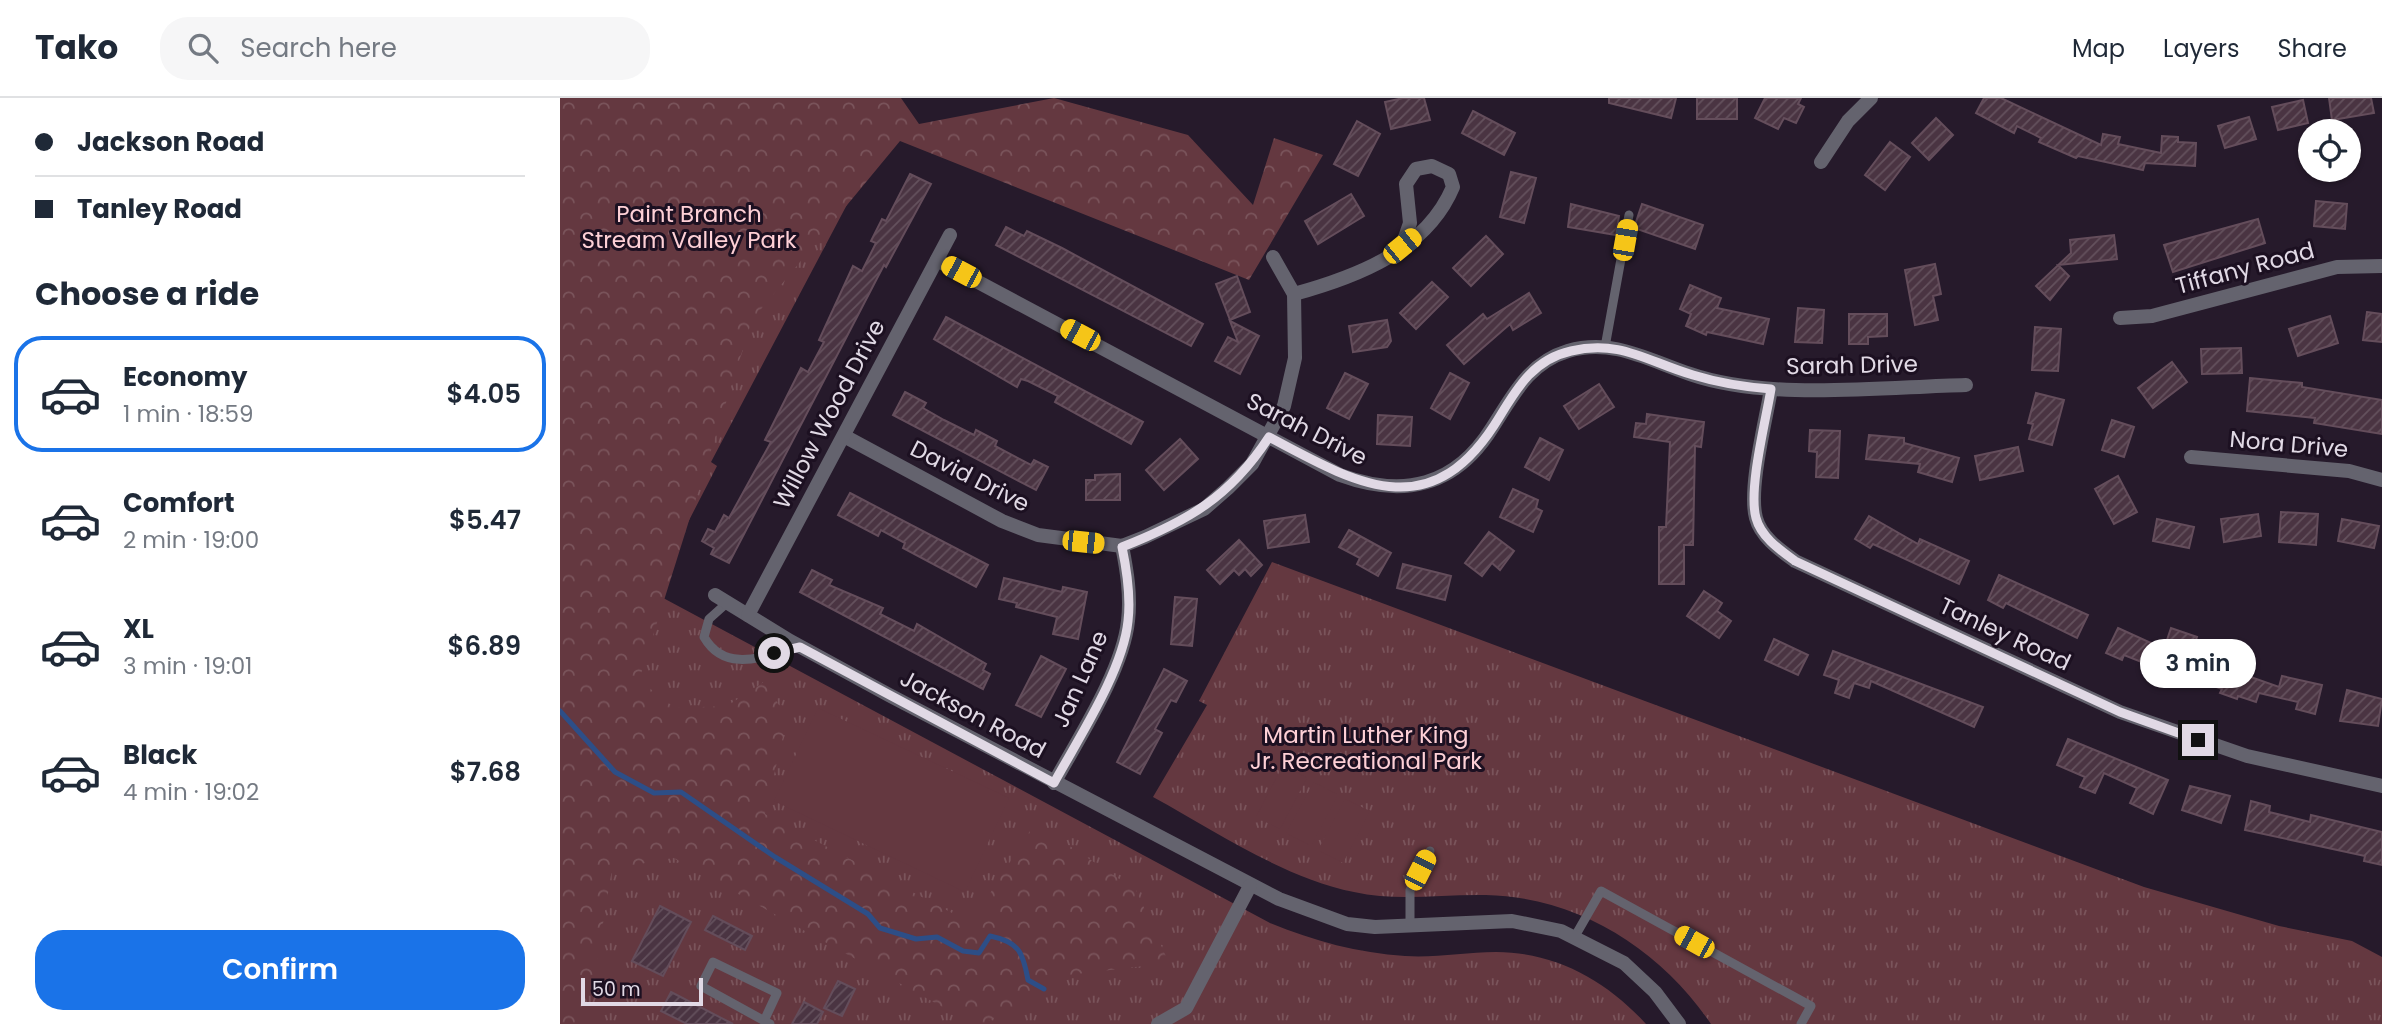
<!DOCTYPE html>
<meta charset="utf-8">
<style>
:root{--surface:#fff;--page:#f6f6f7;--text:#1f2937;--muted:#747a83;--line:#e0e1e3;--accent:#1a73e8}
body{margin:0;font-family:Poppins,sans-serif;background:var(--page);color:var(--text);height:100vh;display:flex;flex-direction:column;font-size:26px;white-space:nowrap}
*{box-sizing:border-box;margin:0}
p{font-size:23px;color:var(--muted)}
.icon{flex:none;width:38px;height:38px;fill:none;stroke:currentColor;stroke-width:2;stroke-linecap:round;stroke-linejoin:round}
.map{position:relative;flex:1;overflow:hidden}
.panel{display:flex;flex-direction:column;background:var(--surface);width:560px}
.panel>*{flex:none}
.banner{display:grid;align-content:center;height:154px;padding:0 35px;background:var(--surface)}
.tools{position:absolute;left:1738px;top:21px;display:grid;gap:14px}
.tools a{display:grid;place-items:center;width:63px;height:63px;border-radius:50%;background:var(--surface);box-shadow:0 2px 5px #0004;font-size:35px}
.scale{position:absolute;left:21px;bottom:18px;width:122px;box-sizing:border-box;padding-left:7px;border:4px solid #e1d9e5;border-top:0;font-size:19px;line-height:24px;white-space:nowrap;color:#e1d9e5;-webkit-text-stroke:5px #1c1021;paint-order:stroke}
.end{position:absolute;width:32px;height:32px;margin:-16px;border:9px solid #e1d9e5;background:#111;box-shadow:0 0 0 4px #111}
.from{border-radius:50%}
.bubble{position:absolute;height:49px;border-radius:24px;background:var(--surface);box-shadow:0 2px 5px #0004;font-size:23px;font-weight:600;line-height:49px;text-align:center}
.car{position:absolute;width:21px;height:42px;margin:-21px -10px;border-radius:9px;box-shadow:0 0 5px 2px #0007;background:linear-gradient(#f5c518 24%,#345 0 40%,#f5c518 0 76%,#345 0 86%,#f5c518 0)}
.banner b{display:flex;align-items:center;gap:24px;height:66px;font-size:26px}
.banner b+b{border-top:2px solid var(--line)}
.banner i{width:18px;height:18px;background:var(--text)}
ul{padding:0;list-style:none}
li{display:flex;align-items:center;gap:21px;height:116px;margin:0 14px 10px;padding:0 21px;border:4px solid transparent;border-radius:28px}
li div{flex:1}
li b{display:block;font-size:26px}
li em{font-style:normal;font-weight:600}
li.current{border-color:var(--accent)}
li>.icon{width:63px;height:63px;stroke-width:1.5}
h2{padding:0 35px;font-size:32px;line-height:84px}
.cta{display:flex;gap:14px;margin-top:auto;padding:14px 35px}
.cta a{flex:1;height:80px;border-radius:28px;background:var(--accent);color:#fff;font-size:28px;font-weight:600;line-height:80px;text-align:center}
header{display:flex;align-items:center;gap:42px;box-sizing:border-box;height:98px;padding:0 35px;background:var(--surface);border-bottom:2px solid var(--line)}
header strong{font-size:33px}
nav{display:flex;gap:38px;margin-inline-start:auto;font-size:24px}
.search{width:490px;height:63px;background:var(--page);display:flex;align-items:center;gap:18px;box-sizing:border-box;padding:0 24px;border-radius:28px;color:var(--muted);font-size:26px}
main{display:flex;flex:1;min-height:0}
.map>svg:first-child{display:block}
.grass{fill:url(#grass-tufts)}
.forest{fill:url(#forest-crowns)}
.pitch{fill:#643840}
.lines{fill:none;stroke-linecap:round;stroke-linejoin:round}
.stream{stroke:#2d4e87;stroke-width:5}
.building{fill:url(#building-hatch);stroke:#644d5b;stroke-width:2}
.service{stroke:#64636e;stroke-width:9}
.minor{stroke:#64636e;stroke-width:14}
.route{stroke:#e1d9e5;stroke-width:9}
.labels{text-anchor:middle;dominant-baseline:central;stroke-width:6;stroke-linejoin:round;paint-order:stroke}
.park-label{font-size:23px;fill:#fed0d6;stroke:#1c1021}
.street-label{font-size:23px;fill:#e1d9e5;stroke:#1c1021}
</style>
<header>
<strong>Tako</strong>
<div class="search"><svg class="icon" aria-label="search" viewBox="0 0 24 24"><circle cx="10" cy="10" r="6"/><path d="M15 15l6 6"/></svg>Search here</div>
<nav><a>Map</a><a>Layers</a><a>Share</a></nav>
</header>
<main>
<section class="panel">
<div class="banner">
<b><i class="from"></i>Jackson Road</b>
<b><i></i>Tanley Road</b>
</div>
<h2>Choose a ride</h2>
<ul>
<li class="current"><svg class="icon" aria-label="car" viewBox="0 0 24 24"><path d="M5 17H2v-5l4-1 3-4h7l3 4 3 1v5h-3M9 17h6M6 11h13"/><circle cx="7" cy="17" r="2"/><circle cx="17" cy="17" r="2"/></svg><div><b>Economy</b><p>1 min · 18:59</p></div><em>$4.05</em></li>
<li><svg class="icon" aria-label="car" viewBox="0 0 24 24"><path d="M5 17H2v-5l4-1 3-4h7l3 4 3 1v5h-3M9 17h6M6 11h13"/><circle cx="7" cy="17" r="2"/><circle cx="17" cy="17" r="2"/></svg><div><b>Comfort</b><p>2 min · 19:00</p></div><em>$5.47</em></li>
<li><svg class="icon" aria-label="car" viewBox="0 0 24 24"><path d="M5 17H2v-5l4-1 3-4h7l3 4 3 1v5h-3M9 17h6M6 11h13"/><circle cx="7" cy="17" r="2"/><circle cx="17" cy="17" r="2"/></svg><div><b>XL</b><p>3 min · 19:01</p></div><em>$6.89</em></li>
<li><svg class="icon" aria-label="car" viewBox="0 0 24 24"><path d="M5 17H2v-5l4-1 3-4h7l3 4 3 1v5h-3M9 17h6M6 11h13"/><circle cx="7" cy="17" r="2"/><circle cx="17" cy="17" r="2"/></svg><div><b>Black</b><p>4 min · 19:02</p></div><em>$7.68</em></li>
</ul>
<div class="cta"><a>Confirm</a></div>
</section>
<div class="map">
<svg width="1822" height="926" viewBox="0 0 1822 926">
<defs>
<pattern id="grass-tufts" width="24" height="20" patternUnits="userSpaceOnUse" patternTransform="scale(1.75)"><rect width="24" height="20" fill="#643840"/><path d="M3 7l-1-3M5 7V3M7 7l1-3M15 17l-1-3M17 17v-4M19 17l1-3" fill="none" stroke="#7a545b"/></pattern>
<pattern id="forest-crowns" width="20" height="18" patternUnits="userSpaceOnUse" patternTransform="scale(1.75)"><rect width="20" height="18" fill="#643840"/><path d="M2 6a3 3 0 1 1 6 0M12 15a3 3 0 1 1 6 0" fill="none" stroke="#7a545b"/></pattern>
<pattern id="building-hatch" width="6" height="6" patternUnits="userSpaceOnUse" patternTransform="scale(1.75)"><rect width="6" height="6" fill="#4a3442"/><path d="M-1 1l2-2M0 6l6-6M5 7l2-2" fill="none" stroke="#64515d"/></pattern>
</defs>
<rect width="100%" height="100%" fill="#261a2b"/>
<g class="grass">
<path d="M 0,0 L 319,46 L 151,364 L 157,368 L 92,494 L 710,825 C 754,843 798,855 845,858 C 876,860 906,854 936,854 C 996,854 1047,883 1086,926 L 0,926 Z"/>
<path d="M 712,464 L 1584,789 L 1719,828 L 1792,843 L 1822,859 L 1822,926 L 1151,926 C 1100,851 1019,799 926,797 C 881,796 838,804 794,794 C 722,779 657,734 593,699 L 647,607 L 639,603 Z"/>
</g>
<polygon class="forest" points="0,0 341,0 359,26 494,0 628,37 693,107 714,40 763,57 689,182 340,43 192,222 79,582 115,610 167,608 205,583 227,621 205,716 411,825 475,725 576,792 609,865 508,877 423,926 413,926 113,760 52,771 34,880 15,926 0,926"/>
<g class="pitch">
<polygon points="258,610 449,700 405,794 214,703"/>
<polygon points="723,667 747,680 720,731 696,719"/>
<polygon points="754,684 778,697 751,748 726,735"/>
<polygon points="785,701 810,713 783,765 758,752"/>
</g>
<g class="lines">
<path class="stream" d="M 0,613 L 55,674 L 94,695 L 121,694 L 215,759 L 308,816 L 320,830 L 356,841 L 377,839 L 403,853 L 419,855 L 430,838 C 459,844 463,854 468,882 L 484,891"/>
</g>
<g class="building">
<polygon points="843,0 864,0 870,22 831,31 825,4"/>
<polygon points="1049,0 1116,0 1111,20 1049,5"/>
<rect x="1137" y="0" width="40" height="21"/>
<polygon points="1205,0 1241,0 1238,6 1244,9 1236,25 1224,20 1218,31 1195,20"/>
<polygon points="1424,0 1441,0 1541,47 1543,36 1560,39 1558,46 1601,55 1602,38 1618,39 1618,44 1636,45 1635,68 1585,65 1583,72 1518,58 1516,60 1479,44 1481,40 1457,28 1454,35 1416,15"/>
<polygon points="1769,0 1811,0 1814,15 1772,22"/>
<polygon points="1743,2 1748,25 1718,32 1712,9"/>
<polygon points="913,13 955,35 944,57 902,35"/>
<polygon points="1689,19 1696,41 1665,50 1658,28"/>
<polygon points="1376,20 1393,37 1369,62 1352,45"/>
<polygon points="797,23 820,36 798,78 774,66"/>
<polygon points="1330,44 1350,59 1325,92 1305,77"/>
<polygon points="951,74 976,80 964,125 940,119"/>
<polygon points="350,76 371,86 326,169 324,167 169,465 151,456 154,450 142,443 148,431 155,434 164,417 169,420 196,371 211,344 205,342 241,270 248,274 264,244 259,242 293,168 302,173 316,145 311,143 322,121 326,123"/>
<polygon points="791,96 804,118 758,146 745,123"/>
<polygon points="1756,103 1787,106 1785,131 1754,128"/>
<polygon points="1011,106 1059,118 1056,137 1008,129"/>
<polygon points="1082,106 1143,127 1135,151 1074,130"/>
<polygon points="1698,121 1705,145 1613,174 1604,147"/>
<polygon points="446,129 464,138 467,133 502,150 643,226 631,248 436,147"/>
<polygon points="1554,137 1557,161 1498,167 1509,178 1490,202 1476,188 1511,155 1510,142"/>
<polygon points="926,138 943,156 911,188 893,170"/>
<polygon points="1375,166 1381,196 1373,198 1378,222 1355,227 1345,172"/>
<polygon points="677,178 690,214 670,222 656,186"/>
<polygon points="872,184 888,199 856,231 840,215"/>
<polygon points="1130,187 1161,200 1157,210 1209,221 1203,246 1147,234 1146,237 1126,228 1131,216 1120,211"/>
<polygon points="969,195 981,215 953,232 950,226 904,266 887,247 923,216 927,221"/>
<polygon points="1238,210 1264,212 1262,245 1235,244"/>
<polygon points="1807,214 1822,216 1822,244 1803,242"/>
<polygon points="1289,216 1327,216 1327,238 1308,239 1308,246 1289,246"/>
<polygon points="1770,218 1778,245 1738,258 1729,231"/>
<polygon points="386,219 583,324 571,346 495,304 498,298 468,283 461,281 457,289 374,241"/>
<polygon points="827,222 831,243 827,249 793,254 789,228"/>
<polygon points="670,223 699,238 680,276 655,263 668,239 678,244"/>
<polygon points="1475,229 1501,231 1498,273 1472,272"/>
<polygon points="1681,250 1682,275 1642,276 1641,251"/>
<polygon points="1612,264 1627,284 1593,310 1578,290"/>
<polygon points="785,275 808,286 789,321 767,310"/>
<polygon points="890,275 909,285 890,321 871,310"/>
<polygon points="1690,280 1742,285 1742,289 1822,302 1822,336 1754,325 1755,320 1687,313"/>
<polygon points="1039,286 1054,309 1019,331 1004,308"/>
<polygon points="345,294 366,305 363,310 384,322 414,337 416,332 437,343 435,348 471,367 474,362 488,369 476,392 333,317"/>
<polygon points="1476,295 1504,302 1492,347 1469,341 1473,326 1468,325"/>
<polygon points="1087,316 1144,324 1141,349 1135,348 1133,447 1124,447 1124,486 1099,486 1099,429 1106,429 1110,344 1074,339 1076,325 1086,326"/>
<polygon points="818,317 852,319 850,348 817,346"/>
<polygon points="1552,322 1574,329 1564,359 1542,352"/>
<polygon points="1250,332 1280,333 1278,380 1256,379 1257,354 1249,353"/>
<polygon points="1309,337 1344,340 1344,345 1399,360 1392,384 1358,374 1360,366 1306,361"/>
<polygon points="980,340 1003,352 989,382 965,369"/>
<polygon points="620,341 638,361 604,392 586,372"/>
<polygon points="1458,349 1463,373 1420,382 1415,358"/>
<polygon points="560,376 560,402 526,402 526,382 535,382 535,377"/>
<polygon points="1558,378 1577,414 1554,426 1535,391"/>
<polygon points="953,391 978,402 976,410 982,413 973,434 940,419"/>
<polygon points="290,395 428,467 416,489 343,450 345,445 321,432 318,438 278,417"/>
<polygon points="1721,414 1758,416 1756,447 1719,444"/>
<polygon points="1698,416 1701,438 1664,444 1661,421"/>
<polygon points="745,417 749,444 708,450 704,423"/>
<polygon points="1309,418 1358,446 1360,441 1409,463 1399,486 1313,446 1310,450 1295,441"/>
<polygon points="1597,421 1634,429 1629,450 1593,443"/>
<polygon points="1782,421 1819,428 1814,450 1778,443"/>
<polygon points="789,432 831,455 818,478 797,466 800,460 779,449"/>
<polygon points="929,434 954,453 940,472 932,465 922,478 905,465"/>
<polygon points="679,442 702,467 691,478 685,471 679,477 674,472 660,486 647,472"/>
<polygon points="843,466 891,478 885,502 837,490"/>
<polygon points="252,472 272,482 269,487 323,510 320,516 354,533 357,526 426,566 423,572 430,576 423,591 240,494"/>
<polygon points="1439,477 1528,517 1517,540 1446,505 1443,510 1428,502"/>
<polygon points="444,480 502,494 503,489 527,494 518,541 493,536 497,519 456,509 457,505 439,501"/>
<polygon points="1144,493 1162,505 1157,513 1171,523 1159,540 1127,518"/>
<polygon points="615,499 637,501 632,548 611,546"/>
<polygon points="1558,530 1604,551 1611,530 1637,539 1631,558 1648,564 1719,589 1722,578 1762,587 1755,616 1736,611 1738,604 1699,595 1696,604 1678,598 1677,601 1660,595 1662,591 1623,577 1622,580 1564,557 1562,562 1546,555"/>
<polygon points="1214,541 1248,557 1238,577 1205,562"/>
<polygon points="1273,553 1423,609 1414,629 1311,583 1309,590 1294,585 1289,600 1275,595 1279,582 1264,577"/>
<polygon points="481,558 506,571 481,619 456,607"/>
<polygon points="604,571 627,583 616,604 611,602 595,631 602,635 580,676 557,664"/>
<polygon points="1787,592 1822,601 1818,628 1780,623"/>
<polygon points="1508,641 1608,682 1593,716 1570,705 1577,690 1544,675 1535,695 1520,689 1525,679 1497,667"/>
<polygon points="1630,688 1670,698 1661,725 1622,712"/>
<polygon points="1691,703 1710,708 1709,714 1750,724 1751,717 1822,734 1822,767 1804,763 1805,758 1685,732"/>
<polygon points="100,808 131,824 103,878 72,863"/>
<polygon points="153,818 192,838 185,852 145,832"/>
<polygon points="278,883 295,891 282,918 264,910"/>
<polygon points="111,894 173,926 127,926 101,913"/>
<polygon points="244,904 263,914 257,926 232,926"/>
</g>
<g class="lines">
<g class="service">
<polyline points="1045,249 1069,117"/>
<path d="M 168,504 L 149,521 L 144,539 C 166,577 206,557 240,549"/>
<polyline points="850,827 850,792 870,753"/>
<polyline points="1014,840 1041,793 1251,908 1241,926"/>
<polyline points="204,923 217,895 153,864 141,888 210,926"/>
</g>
<g class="minor">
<polyline points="1261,64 1288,23 1311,0"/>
<path d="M 377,162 L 780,377 C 843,400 895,389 932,330 C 953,298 968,265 1008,253 C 1053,240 1088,262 1130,276 C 1208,303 1323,289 1406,287"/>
<path d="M 734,196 C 796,179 866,153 893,89 L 889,76 L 872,68 L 856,71 L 846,86 L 850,125 L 842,148"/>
<polyline points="1560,220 1592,218 1777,169 1822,168"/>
<path d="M 1211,291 C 1206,322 1188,391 1196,420 C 1201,439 1220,452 1235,463 L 1560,614 L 1687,658 L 1822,688"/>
<polyline points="284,338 442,423 478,437 562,448 585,439 644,411 668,390 692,366 724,308 735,260 734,196 713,159"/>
<polyline points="1631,359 1789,373 1822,382"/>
<polyline points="155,497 230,543 329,597 719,801 787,826 815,829 952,823 1001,833 1064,865 1095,894 1119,926"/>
<polyline points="188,517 390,137"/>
<path d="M 494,685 C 518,641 563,572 568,523 C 571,498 567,473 562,448"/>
<polyline points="598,926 626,910 690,788"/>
</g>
</g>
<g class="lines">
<path class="route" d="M 214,555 L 240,549 L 494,685 C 518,641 563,573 568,523 C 571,498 567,473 562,449 C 628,423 670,399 709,339 C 800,388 873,430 940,318 C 958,288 975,261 1011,253 C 1060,241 1088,264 1133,277 C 1159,285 1184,289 1211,291 C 1206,322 1188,391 1196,420 C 1201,439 1220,452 1235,463 L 1560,614 L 1638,642"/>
</g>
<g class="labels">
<g class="park-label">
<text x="129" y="116">Paint Branch<tspan x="129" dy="26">Stream Valley Park</tspan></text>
<text x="806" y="637">Martin Luther King<tspan x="806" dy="26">Jr. Recreational Park</tspan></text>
</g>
<g class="street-label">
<text transform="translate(1685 170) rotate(-15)">Tiffany Road</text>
<text transform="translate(1292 267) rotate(-1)">Sarah Drive</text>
<text transform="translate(269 316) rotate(-62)">Willow Wood Drive</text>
<text transform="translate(747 331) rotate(27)">Sarah Drive</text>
<text transform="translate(1729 346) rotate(5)">Nora Drive</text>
<text transform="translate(410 378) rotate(27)">David Drive</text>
<text transform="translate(1445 536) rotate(25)">Tanley Road</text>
<text transform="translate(520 581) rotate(-66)">Jan Lane</text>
<text transform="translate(413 616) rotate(28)">Jackson Road</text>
</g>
</g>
</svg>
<div class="tools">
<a><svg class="icon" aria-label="locate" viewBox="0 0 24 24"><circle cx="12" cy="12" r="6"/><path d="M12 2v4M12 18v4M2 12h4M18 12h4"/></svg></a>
</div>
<div class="scale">50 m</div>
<i class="end from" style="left:214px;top:555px"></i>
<i class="end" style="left:1638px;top:642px"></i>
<div class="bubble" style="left:1580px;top:541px;width:116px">3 min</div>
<i class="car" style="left:1065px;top:142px;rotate:10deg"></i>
<i class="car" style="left:842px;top:148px;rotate:51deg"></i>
<i class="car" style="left:401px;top:174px;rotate:298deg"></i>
<i class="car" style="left:520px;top:237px;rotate:298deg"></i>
<i class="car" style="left:523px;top:444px;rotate:96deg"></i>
<i class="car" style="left:860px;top:772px;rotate:27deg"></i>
<i class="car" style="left:1134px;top:844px;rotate:299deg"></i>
</div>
</main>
